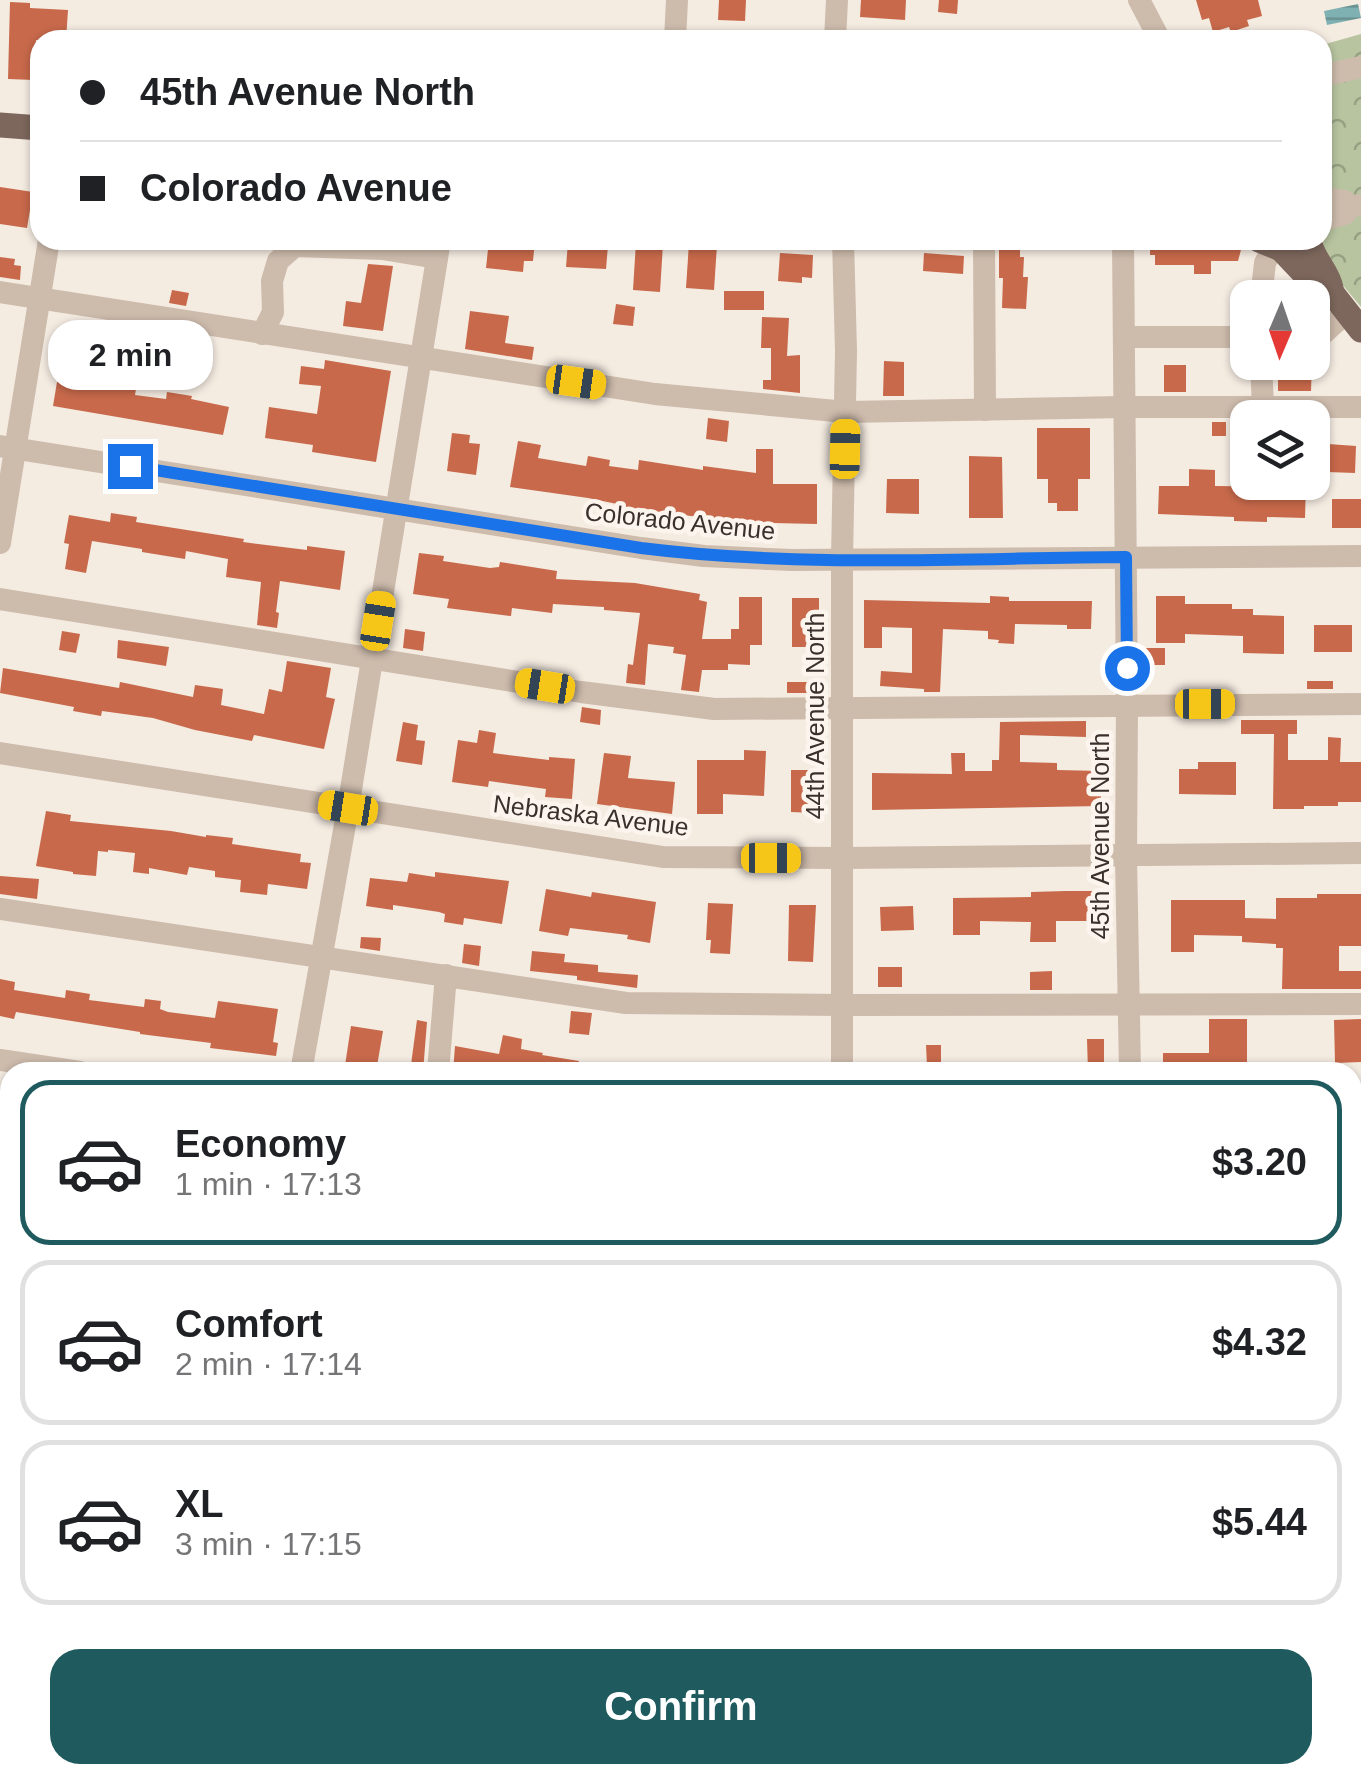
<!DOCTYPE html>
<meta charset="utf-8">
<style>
:root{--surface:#fff;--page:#f2f2f2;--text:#202124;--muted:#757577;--line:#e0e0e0;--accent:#1f5a5e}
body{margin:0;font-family:Arial,sans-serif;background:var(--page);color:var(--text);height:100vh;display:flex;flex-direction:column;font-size:38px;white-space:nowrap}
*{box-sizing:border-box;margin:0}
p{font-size:32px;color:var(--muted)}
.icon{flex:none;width:55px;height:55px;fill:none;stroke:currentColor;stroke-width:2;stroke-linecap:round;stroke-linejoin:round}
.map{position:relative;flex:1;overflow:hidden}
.side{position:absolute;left:0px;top:1062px;width:1362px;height:722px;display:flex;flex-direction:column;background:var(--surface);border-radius:30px 30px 0 0;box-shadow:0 2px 8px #0004}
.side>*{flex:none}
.top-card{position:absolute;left:30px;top:30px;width:1302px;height:220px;border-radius:30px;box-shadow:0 2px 8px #0004;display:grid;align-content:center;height:220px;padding:0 50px;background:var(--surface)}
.needle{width:65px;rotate:182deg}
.controls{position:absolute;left:1230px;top:280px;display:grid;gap:20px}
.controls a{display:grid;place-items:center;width:100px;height:100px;border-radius:20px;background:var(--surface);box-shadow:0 2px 8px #0004;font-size:50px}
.end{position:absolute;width:45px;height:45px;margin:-22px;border:12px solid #1a73e8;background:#fff;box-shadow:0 0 0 5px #fff}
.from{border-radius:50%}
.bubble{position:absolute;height:70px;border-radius:30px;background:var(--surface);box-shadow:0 2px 8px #0004;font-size:32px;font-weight:700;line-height:70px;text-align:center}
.car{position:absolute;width:30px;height:60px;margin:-30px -15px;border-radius:12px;box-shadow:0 0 8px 2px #0007;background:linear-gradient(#f5c518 24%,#345 0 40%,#f5c518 0 76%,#345 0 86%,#f5c518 0)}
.top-card b{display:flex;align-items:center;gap:35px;height:95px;font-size:38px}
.top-card b+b{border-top:2px solid var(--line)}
.top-card i{width:25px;height:25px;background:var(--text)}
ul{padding:18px 0 0;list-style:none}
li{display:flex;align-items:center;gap:30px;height:165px;margin:0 20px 15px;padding:0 30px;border:5px solid var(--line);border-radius:30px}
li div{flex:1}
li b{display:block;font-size:38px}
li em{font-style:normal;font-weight:700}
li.selected{border-color:var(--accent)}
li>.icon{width:90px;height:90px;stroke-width:1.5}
.primary-button{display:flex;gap:20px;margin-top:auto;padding:20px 50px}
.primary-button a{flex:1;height:115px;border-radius:30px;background:var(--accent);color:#fff;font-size:40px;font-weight:700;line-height:115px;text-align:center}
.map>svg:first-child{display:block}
.park{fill:url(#park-crowns)}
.water{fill:url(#water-rules)}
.building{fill:#c8694b}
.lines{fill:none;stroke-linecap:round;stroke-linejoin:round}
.minor{stroke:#cdbbac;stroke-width:22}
.major{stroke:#7d675c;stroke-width:25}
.route{stroke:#1a73e8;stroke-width:12}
.labels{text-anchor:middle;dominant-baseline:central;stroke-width:9;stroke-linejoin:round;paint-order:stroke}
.street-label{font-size:25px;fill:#3b302b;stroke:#fbf5ee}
</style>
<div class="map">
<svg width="1361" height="1784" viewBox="0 0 1361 1784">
<defs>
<pattern id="park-crowns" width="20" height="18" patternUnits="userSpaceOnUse" patternTransform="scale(2.5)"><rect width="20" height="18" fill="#b8c4a0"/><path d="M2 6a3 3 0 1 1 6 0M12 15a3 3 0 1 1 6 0" fill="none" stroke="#97a083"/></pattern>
<pattern id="water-rules" width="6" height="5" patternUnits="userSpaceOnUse" patternTransform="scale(2.5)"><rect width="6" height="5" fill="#7fb0b2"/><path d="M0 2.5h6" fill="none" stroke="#699091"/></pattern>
</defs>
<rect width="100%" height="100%" fill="#f4ebe1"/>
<polygon class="park" points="1361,34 1361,307 1326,265 1322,235 1322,45"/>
<polygon class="water" points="1358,4 1361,18 1327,25 1324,11"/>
<g class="building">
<polygon points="719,0 746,0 745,21 718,20"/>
<polygon points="861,0 906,0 905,20 860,17"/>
<polygon points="939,0 958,0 957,14 938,12"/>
<polygon points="1196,0 1258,0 1262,16 1247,20 1249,26 1231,32 1229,27 1213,32 1209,18 1202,20"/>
<polygon points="10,2 30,3 30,8 68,10 66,40 36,40 34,80 8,79"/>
<polygon points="0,187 33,192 27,228 0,224"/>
<polygon points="489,240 535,240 533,261 524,261 523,272 486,268"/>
<polygon points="999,240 1020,240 1020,257 1024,257 1023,277 1028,277 1026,309 1002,308 1003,278 999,278"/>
<polygon points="1150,240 1215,240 1242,246 1238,261 1211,261 1211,274 1194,274 1194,265 1155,265 1155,255 1150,255"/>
<polygon points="568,242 608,245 606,269 566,267"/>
<polygon points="636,242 663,244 660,292 633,290"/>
<polygon points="689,243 717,245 714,290 686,288"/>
<polygon points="780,253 813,255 812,278 802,277 802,283 778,281"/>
<polygon points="924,253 964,256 963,274 923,271"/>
<polygon points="0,257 15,259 14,265 21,266 20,280 0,277"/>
<polygon points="368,264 393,266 383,331 343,326 346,301 361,303"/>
<polygon points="172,290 189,293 186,306 169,303"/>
<rect x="724" y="291" width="40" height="19"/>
<polygon points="616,304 635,307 633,326 613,324"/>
<polygon points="470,311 509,316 505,343 534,347 532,360 465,349"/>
<polygon points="762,317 789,318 787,356 800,355 800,393 763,389 763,380 771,380 771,348 761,348"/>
<polygon points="325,360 391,371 376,462 312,452 313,445 265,438 269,407 317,414 321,386 299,384 301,366 324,369"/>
<polygon points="884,361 904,362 904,396 883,396"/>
<polygon points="1278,362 1312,362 1311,391 1278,391"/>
<rect x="1164" y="365" width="22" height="27"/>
<polygon points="97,368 116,371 114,386 136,389 135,395 166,399 167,392 192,396 191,399 229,407 223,435 53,406 59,370 95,376"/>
<polygon points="708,418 729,421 727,442 706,439"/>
<rect x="1212" y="422" width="14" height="14"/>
<polygon points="1037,428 1090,428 1090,479 1078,479 1078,511 1057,511 1057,503 1048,503 1048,479 1037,479"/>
<polygon points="452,433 470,435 469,443 480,444 476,475 447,471"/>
<polygon points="518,441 541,445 538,458 586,466 588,456 610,460 609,466 638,470 639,460 703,470 703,466 756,473 756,449 773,449 773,484 817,484 817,524 737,522 622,507 622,505 588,498 510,487"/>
<polygon points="1328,444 1356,446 1355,473 1327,472"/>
<polygon points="969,456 1002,457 1003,518 969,518"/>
<polygon points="1189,469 1215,470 1215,486 1284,487 1284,482 1306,482 1305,518 1267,517 1267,522 1234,521 1234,517 1158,514 1159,486 1189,486"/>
<polygon points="887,479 919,479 919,514 886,513"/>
<rect x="1332" y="499" width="29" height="29"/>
<polygon points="111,513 137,517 136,522 244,539 243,542 307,550 307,546 345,551 340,590 280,581 276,612 279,613 277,628 257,625 261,582 226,577 228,559 186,551 185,559 142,552 142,549 92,541 86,573 65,569 69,544 64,543 69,515 110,522"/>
<polygon points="419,553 444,556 443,561 490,568 499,567 500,562 557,571 556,579 635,583 700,594 699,600 707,602 702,639 731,639 731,629 739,629 739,597 762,597 762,645 750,645 750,665 728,664 728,670 702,670 699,692 681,690 686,655 673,653 674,647 648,644 645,685 626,683 628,664 633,665 640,613 604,610 604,607 553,604 552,613 512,608 511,616 447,608 449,599 413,594"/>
<polygon points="990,596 1009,597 1009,601 1092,601 1091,629 1067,629 1067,625 1015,624 1014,644 998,643 999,640 988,639 988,631 943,629 940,692 924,692 924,689 880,686 881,671 912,673 912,628 882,627 882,648 864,648 864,600 990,603"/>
<polygon points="1156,596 1185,596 1185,604 1232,604 1232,609 1253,609 1253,615 1284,616 1284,654 1243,653 1243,636 1185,634 1185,643 1156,643"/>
<rect x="792" y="598" width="27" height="49"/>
<rect x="1314" y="625" width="38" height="27"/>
<polygon points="405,629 425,632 423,651 403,648"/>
<polygon points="62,631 80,634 76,653 59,650"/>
<polygon points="118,640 169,647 166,666 117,658"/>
<rect x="1146" y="648" width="19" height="17"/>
<polygon points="287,661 331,668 326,697 335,699 324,749 254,735 252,741 195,730 153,718 102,711 101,716 73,711 74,707 0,693 3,668 119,688 120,682 193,697 195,685 223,689 221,705 264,714 269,689 282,692"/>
<rect x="1307" y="681" width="26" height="8"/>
<rect x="787" y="682" width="31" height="11"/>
<polygon points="582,707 601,710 600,725 580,722"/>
<polygon points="1241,720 1297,720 1297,734 1288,734 1288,760 1328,760 1328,737 1341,738 1340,762 1361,762 1361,802 1338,802 1338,806 1304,806 1304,809 1273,809 1274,734 1241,734"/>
<polygon points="1086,721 1086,737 1020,735 1020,762 1057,763 1057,770 1101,771 1101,806 872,810 872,773 952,774 951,753 965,753 965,771 992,771 992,760 999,760 1000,722"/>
<polygon points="403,722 418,725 416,740 425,741 422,765 396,761"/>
<polygon points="479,730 496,733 493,753 549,760 549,757 575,759 572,799 545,797 546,789 489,781 488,787 452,782 458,740 477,743"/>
<polygon points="744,750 766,751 764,796 723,794 723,814 697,814 697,760 744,760"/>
<polygon points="604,753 631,756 628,778 675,782 672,814 597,804"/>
<polygon points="1198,762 1236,762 1236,795 1179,794 1179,769 1198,769"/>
<polygon points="791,770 816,770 816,813 791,812"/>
<polygon points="46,811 71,815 70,821 171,831 206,837 206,835 233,838 232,844 301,854 300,862 311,863 307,889 268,884 267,895 240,892 241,880 215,877 215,871 189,867 187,875 149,868 149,874 133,872 135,853 108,850 108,852 98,851 96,876 73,874 73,872 36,866"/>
<polygon points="435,872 509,881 502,924 464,918 463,925 444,922 445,914 439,912 393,905 393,910 366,906 370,878 407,882 409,873 435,877"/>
<polygon points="0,876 39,879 37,899 0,894"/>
<polygon points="546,889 591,897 592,892 656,902 650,943 627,939 628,935 570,928 568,936 539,931"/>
<polygon points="1066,891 1095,891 1095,921 1056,921 1056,942 1030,942 1031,922 980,921 980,935 953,935 953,898 1031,897 1031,892"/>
<polygon points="1317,894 1361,894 1361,946 1339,946 1339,971 1361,971 1361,989 1282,989 1283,948 1276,948 1276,944 1242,942 1242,936 1194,935 1194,952 1171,952 1171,900 1245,900 1245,918 1276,919 1276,898 1317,898"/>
<polygon points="708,903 733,904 730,954 710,953 711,940 706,940"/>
<polygon points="789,905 816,905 813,962 788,961"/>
<polygon points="913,906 914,930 881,931 880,907"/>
<polygon points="361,937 381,938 380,951 360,948"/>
<polygon points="464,944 481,946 479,966 462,963"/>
<polygon points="532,951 565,954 564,962 598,965 598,972 638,975 637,988 577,980 577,976 530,971"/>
<rect x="878" y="967" width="24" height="20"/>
<polygon points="1052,971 1052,990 1030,990 1030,972"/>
<polygon points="0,979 15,982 14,990 65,998 66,990 90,994 89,1000 144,1007 145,999 161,1001 160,1009 168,1012 215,1018 218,1001 278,1009 273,1042 278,1043 276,1056 210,1048 211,1043 140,1034 140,1032 16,1012 14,1019 0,1016"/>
<polygon points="571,1011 592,1013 589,1035 569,1033"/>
<polygon points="1209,1019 1247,1019 1247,1072 1163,1072 1163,1053 1209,1053"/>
<polygon points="1361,1019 1361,1062 1335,1063 1334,1020"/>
<polygon points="417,1020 427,1022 423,1072 410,1072"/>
<polygon points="351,1026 383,1031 376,1072 344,1072"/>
<polygon points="503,1035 522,1039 521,1049 543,1053 542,1055 579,1061 577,1072 453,1072 455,1046 499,1054"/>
<polygon points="1087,1039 1104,1039 1104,1072 1088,1072"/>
<polygon points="926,1045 941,1045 941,1066 927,1066"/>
</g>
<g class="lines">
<g class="minor">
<polyline points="1139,0 1160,40"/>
<polyline points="675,40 677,0"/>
<polyline points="835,40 837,0"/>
<polyline points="1322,76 1361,67"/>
<polyline points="1322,197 1344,201 1351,206 1361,205"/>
<polyline points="1322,220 1345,214 1351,206"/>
<polyline points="984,240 985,410"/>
<polyline points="1123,240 1127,705 1126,856 1130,1072"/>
<polyline points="0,292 655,394 846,412 1124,407 1361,407"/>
<polyline points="1261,298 1265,263 1273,247"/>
<polyline points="262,334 273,312 272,281 278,261 295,246 382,249 437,258"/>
<polyline points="1323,334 1347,312"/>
<polyline points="1124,337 1248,337"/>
<polyline points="1261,362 1263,408"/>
<polyline points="0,446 641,548 704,556 792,560 1361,556"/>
<polyline points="0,543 49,240"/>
<polyline points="0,599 581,692 714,709 1361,704"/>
<polyline points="0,753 663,857 844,858 1361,853"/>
<polyline points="0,909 626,1003 844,1005 1361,1004"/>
<polyline points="0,1060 80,1072"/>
<polyline points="301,1072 348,808 440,240"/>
<polyline points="438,1072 446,975"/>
<polyline points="842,1072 842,559 846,351 843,240"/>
<polyline points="1352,1151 1361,1151"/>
<polyline points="0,1193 10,1194"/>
<polyline points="1352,1300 1361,1300"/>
<polyline points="0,1317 10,1319"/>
<polyline points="1352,1462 1361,1462"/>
<polyline points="0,1482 10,1482"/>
<polyline points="1352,1615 1361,1615"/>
<polyline points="0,1625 10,1625"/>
<polyline points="1352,1762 1361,1762"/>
<polyline points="0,1770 10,1770"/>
<polyline points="249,1775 249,1784"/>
<polyline points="543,1775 543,1784"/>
<polyline points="821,1775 821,1784"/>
<polyline points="1113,1775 1113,1784"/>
</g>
<g class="major">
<polyline points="0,125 40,128"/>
<polyline points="1259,240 1281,249 1297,245"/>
<path d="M 1309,240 C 1312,259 1328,271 1331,288"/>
<polyline points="1281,249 1315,285 1332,293 1361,330"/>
</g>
</g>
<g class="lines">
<path class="route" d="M 130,466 L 641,548 C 801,568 965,558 1126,557 L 1127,668"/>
</g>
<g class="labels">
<g class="street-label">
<text transform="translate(680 521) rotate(6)">Colorado Avenue</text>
<text transform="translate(815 716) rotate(-90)">44th Avenue North</text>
<text transform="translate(591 815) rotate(7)">Nebraska Avenue</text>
<text transform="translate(1100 836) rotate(-90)">45th Avenue North</text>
</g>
</g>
</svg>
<div class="controls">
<a><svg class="needle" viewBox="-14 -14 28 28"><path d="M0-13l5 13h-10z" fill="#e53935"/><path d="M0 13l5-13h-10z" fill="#757577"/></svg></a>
<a><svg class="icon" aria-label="layers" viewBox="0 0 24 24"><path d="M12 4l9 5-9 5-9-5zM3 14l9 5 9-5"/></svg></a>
</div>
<i class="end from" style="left:1127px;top:668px"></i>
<i class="end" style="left:130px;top:466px"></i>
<div class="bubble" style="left:48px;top:320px;width:165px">2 min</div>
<i class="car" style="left:576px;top:382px;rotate:98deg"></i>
<i class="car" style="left:845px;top:449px;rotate:1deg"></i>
<i class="car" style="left:378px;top:621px;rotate:9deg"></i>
<i class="car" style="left:545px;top:686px;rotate:279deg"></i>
<i class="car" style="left:1205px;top:704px;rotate:90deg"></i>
<i class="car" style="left:348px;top:808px;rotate:279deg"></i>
<i class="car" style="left:771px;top:858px;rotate:90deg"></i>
<div class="top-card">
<b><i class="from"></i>45th Avenue North</b>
<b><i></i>Colorado Avenue</b>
</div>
<section class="side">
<ul>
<li class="selected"><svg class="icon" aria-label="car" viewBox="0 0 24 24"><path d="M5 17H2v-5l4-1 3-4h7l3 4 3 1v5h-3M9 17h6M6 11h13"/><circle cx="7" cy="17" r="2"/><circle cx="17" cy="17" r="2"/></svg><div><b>Economy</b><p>1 min · 17:13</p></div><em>$3.20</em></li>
<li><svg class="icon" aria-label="car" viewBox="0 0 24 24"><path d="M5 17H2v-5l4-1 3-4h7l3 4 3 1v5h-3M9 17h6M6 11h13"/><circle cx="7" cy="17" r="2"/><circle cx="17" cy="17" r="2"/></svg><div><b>Comfort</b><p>2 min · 17:14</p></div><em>$4.32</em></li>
<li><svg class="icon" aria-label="car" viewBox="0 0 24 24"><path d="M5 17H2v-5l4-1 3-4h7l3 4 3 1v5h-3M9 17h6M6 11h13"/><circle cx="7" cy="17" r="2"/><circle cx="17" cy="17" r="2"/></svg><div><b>XL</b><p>3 min · 17:15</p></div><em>$5.44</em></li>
</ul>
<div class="primary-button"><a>Confirm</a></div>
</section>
</div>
